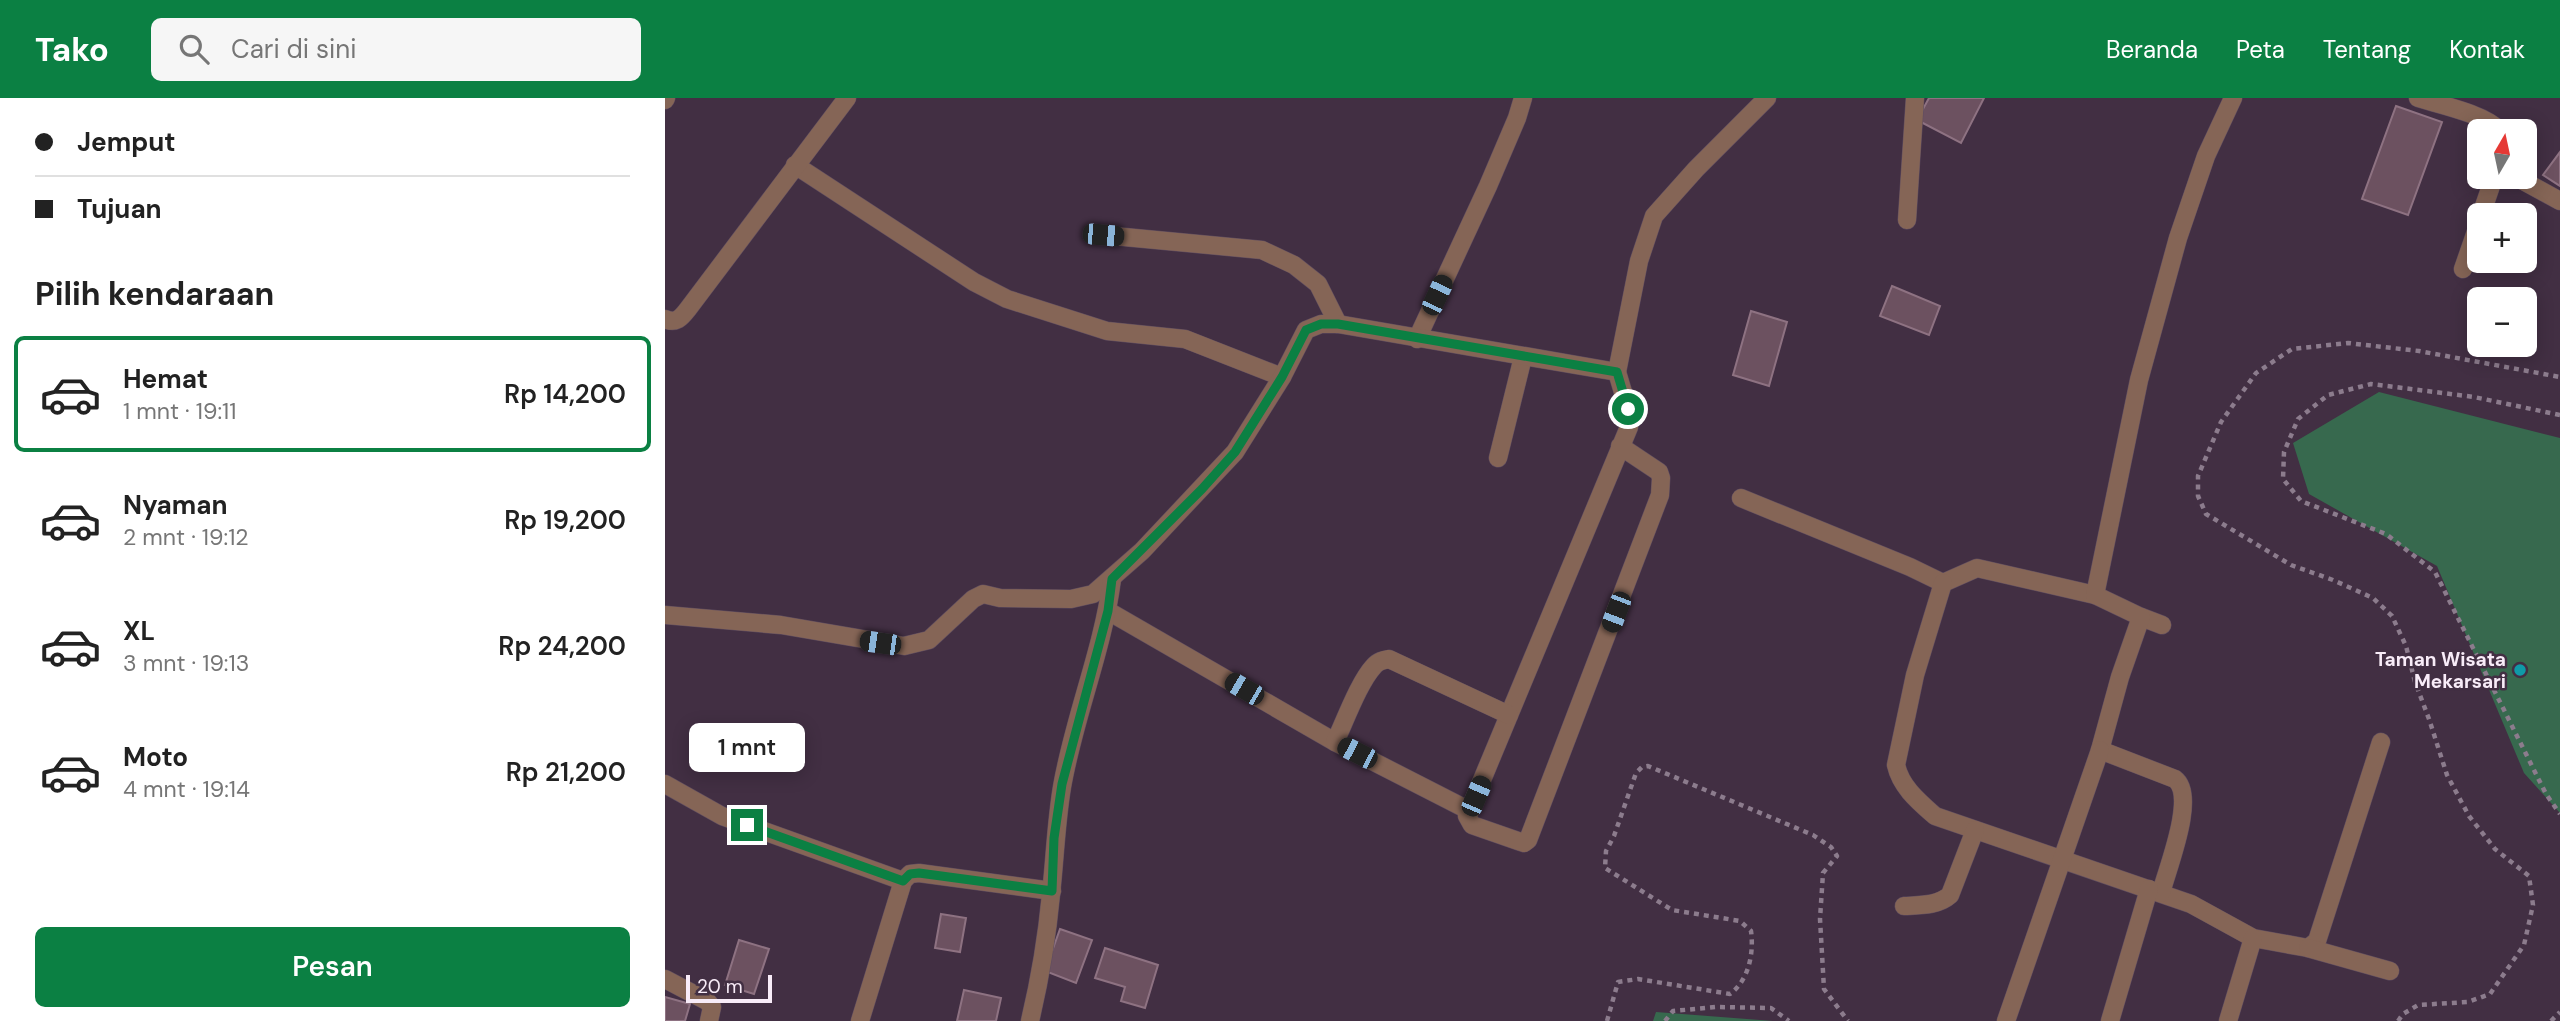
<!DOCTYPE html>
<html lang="id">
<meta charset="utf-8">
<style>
:root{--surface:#fff;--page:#f6f6f6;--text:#222;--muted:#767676;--line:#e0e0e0;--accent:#0b8043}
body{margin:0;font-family:"DM Sans",sans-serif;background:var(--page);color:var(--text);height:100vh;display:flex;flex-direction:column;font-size:26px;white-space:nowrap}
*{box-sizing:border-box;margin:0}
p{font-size:23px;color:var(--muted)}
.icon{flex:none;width:38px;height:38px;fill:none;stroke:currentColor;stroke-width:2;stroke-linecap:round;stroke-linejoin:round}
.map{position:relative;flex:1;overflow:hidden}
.sheet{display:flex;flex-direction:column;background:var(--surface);width:665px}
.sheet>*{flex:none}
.guide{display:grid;align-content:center;height:154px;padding:0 35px;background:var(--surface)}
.needle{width:46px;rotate:9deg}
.fabs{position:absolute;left:1802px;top:21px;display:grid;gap:14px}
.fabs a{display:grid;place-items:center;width:70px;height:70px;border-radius:10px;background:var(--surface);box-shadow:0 4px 18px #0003;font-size:35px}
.scale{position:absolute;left:21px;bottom:18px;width:86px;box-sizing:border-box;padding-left:7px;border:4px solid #f8ecf8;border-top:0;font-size:19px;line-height:24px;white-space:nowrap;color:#f8ecf8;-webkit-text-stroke:5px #422f43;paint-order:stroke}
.end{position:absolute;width:32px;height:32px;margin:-16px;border:9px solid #0b8043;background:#fff;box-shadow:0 0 0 4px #fff}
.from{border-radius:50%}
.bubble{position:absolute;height:49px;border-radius:10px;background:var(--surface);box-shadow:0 4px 18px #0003;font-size:23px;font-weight:600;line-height:49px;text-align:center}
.car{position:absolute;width:21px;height:42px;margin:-21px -10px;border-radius:9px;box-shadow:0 0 5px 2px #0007;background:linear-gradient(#222 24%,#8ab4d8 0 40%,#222 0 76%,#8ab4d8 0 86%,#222 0)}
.guide b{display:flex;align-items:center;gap:24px;height:66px;font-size:26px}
.guide b+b{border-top:2px solid var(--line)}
.guide i{width:18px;height:18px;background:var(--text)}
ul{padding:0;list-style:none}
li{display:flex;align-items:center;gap:21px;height:116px;margin:0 14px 10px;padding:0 21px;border:4px solid transparent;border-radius:10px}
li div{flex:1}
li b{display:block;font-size:26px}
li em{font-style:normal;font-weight:600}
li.current{border-color:var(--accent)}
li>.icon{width:63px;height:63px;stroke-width:1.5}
h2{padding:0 35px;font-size:32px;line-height:84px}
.button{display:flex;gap:14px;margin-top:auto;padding:14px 35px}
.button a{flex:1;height:80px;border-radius:10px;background:var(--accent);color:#fff;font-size:28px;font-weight:600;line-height:80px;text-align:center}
header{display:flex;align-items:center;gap:42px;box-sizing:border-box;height:98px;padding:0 35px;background:var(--accent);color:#fff}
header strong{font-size:33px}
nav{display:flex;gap:38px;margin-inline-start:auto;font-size:24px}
.search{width:490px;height:63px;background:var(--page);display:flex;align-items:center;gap:18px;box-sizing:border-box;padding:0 24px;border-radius:10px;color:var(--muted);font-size:26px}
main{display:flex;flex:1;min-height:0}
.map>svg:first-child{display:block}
.green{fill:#37694e}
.building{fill:#6c5160;stroke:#8e7282;stroke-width:2}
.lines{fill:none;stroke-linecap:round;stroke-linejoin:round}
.minor-casing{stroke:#5f4d60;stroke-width:19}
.path{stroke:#8c7c8d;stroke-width:4.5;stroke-dasharray:5 5;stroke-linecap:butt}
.minor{stroke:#856556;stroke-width:18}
.route{stroke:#0b8043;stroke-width:9}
.culture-dot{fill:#0f9aa8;stroke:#422f43;stroke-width:2.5}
.labels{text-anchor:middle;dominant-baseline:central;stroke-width:5;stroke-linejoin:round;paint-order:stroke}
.poi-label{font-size:19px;font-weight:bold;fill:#f8ecf8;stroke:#422f43;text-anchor:end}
</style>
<header>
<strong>Tako</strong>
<div class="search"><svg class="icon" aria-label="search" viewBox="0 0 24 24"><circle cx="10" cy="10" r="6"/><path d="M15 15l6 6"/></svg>Cari di sini</div>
<nav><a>Beranda</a><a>Peta</a><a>Tentang</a><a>Kontak</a></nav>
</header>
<main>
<section class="sheet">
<div class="guide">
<b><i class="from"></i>Jemput</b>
<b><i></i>Tujuan</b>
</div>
<h2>Pilih kendaraan</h2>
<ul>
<li class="current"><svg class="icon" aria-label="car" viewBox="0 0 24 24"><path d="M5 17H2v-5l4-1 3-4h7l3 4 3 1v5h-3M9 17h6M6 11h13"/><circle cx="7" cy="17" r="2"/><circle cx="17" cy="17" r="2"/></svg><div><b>Hemat</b><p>1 mnt · 19:11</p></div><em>Rp 14,200</em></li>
<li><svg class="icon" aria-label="car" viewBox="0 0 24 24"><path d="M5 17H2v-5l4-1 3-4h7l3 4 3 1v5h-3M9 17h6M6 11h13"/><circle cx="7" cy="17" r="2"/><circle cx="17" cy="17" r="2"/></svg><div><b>Nyaman</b><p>2 mnt · 19:12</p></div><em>Rp 19,200</em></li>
<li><svg class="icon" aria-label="car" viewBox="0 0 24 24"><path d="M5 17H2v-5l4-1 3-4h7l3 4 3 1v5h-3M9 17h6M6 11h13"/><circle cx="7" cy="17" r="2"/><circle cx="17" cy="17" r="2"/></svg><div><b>XL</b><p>3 mnt · 19:13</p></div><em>Rp 24,200</em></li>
<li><svg class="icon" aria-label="car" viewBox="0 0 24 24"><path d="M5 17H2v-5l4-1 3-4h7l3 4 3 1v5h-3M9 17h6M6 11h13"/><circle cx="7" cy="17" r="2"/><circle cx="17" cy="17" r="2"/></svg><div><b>Moto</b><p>4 mnt · 19:14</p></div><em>Rp 21,200</em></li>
</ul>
<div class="button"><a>Pesan</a></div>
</section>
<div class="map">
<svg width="1895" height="923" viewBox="0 0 1895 923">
<rect width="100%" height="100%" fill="#422f43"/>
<g class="green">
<polygon points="1714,294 1895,340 1895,715 1859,675 1772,468 1644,396 1628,345"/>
<polygon points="991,914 1108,923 988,923"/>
</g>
<g class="building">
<polygon points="1264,0 1319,0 1296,45 1252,22"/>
<polygon points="1731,8 1777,24 1743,117 1697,101"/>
<polygon points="1895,54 1895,88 1878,77"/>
<polygon points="1227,188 1275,208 1264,237 1215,218"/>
<polygon points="1086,213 1122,224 1104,288 1068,277"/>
<polygon points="276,816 301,820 295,854 270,850"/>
<polygon points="395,831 427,842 411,885 380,873"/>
<polygon points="74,842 104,851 89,896 60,887"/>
<polygon points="440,850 493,867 480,910 456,903 460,889 430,880"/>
<polygon points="299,892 336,900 331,923 292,923"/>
<polygon points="0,899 25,906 20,923 0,923"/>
</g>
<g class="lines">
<g class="minor-casing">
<g id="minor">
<path d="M 1753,0 C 1776,7 1820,16 1835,33"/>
<polyline points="0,2 1,0"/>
<polyline points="130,67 309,184 342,201 442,233 520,241 617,279"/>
<polyline points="1851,79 1895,103"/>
<polyline points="1816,117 1829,79"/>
<polyline points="1242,122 1250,0"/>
<polyline points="438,137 597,152 629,167 653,186 673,226"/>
<polyline points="1798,171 1815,122"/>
<path d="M 0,221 C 11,226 16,220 23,211 L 182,0"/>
<polyline points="752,241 823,88 852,20 858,0"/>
<polyline points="952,274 963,311 964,329 802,718 807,727 853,743 859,745 863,742 995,397 996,380 994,374 955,348"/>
<polyline points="833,360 858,259"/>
<polyline points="1076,400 1245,469 1278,485 1312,470 1430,497"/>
<path d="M 1278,485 L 1250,577 L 1231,667 C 1236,689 1253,703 1270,718 L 1526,806 L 1588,840 L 1643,850 L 1652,843 L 1716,644"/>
<polyline points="443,513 670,644 805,713"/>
<polyline points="0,517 116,527 239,548 264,542 308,501 318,496 335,500 406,501 428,496 477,453 570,354 617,279 641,232 656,226 673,226 952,274 974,163 989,118 1031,71 1102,0"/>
<polyline points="1476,519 1497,527"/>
<path d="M 670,644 C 680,623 694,584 709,568 C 713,563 718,562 724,561 L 844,617"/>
<polyline points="0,686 57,718 238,783"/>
<path d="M 1496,795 C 1502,771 1532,698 1510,681 L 1435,652 L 1455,579 L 1476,519 L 1430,497 L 1474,282 L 1513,140 L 1541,58 L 1568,0"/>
<path d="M 1239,808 C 1254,807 1273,808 1285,797 L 1310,732"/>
<polyline points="1643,850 1725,873"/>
<polyline points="0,881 42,903 47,909 44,923"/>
<polyline points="195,923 238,783 245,776 254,775 387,793"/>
<path d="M 365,923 C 375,881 382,839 386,796 C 390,760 391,725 397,689 C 409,619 438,552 447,481"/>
<polyline points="1341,923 1435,652"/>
<polyline points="1445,923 1484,791"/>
<polyline points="1563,923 1588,840"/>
</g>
</g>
<g class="path">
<polyline points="1895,317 1809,299 1706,286 1663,297 1633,321 1619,354 1618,381 1636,403 1721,436 1770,474 1881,696 1895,716"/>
<path d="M 942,923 L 953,884 L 973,881 L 1065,896 C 1084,882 1089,855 1086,833 L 1075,823 L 1007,812 L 940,770 L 941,753 L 949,738 L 971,675 L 977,669 L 983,668 L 1148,737 L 1166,749 L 1172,758 L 1158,775 L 1155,821 L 1159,891 L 1183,923"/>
<polyline points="1000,923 1008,913 1051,909 1106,910 1124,923"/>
<polyline points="1733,923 1738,916 1753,907 1803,904 1825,896 1859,847 1868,807 1864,778 1830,751 1804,718 1782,677 1764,621 1750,584 1741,548 1727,518 1708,500 1668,482 1626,467 1541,416 1533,398 1533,378 1556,324 1591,275 1627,251 1683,245 1754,253 1895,279"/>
<polyline points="1886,923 1895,914"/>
</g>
<use href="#minor" class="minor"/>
</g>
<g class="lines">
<polyline class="route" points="82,727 238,783 245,776 254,775 387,793 389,740 397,686 443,513 447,481 537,391 570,354 617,279 641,232 656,226 673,226 952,274 963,311"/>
</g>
<circle class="culture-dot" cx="1855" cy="572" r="7"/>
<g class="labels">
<g class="poi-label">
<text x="1841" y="561">Taman Wisata<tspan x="1841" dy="22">Mekarsari</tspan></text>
</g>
</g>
</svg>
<div class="fabs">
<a><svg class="needle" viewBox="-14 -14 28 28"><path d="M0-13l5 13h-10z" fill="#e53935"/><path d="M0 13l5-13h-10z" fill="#767676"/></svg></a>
<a>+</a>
<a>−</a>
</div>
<div class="scale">20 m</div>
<i class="end from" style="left:963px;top:311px"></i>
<i class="end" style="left:82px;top:727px"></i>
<div class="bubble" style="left:24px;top:625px;width:116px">1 mnt</div>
<i class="car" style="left:438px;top:137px;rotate:95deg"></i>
<i class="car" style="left:772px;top:197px;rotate:25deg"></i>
<i class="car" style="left:951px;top:514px;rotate:201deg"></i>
<i class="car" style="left:215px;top:545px;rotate:278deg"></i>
<i class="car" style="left:579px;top:591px;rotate:300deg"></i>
<i class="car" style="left:692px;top:655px;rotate:297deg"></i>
<i class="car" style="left:811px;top:698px;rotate:23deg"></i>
</div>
</main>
